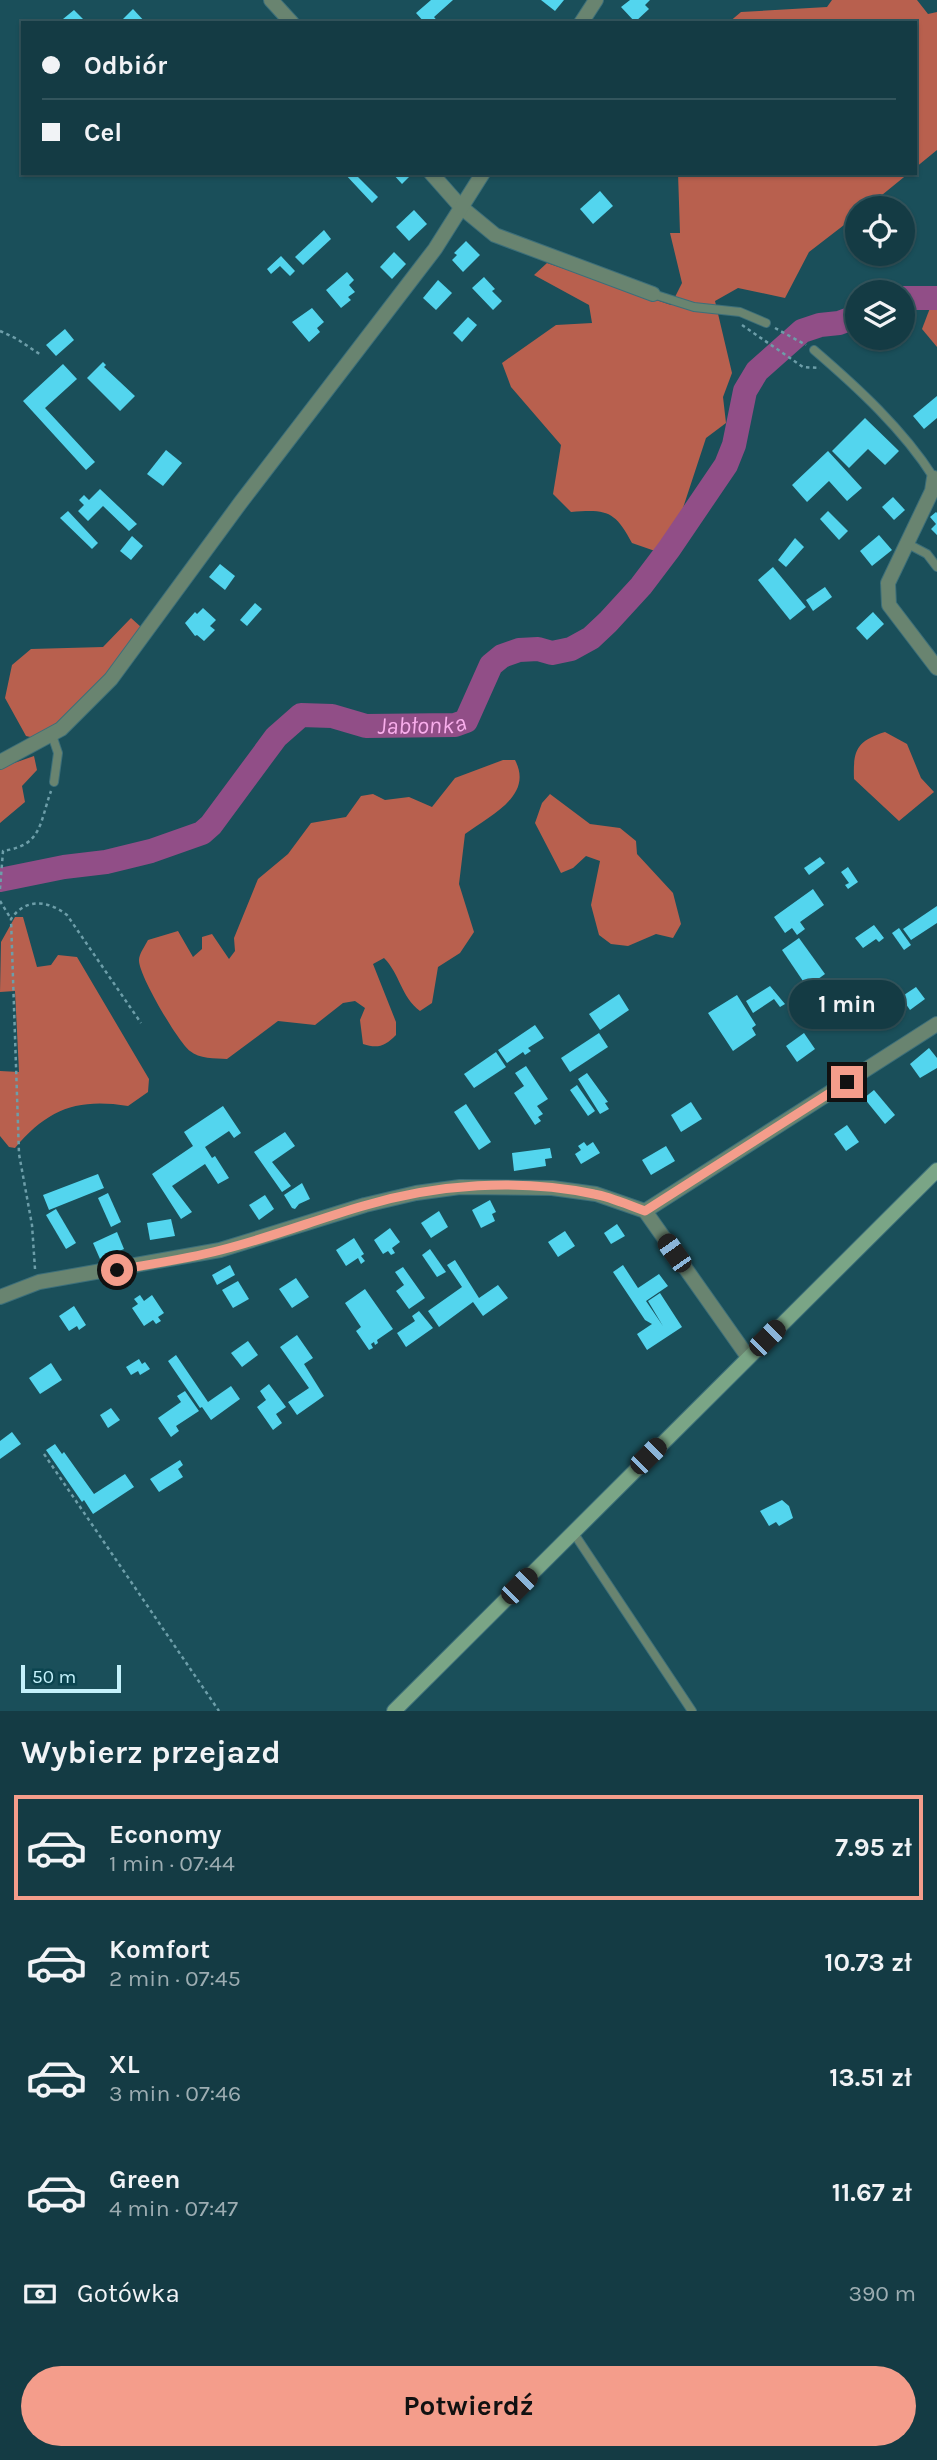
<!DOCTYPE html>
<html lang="pl">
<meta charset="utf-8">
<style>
:root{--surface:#143b44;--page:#21464f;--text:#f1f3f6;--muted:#9dadb2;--line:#33555d;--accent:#f49d8b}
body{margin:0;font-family:Karla,sans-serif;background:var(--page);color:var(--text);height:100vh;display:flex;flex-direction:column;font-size:26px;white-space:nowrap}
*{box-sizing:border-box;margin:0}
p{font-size:23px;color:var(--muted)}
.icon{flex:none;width:38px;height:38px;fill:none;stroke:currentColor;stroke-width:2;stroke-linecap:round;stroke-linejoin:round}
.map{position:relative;height:1711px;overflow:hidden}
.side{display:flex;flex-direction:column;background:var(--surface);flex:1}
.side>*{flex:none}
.hud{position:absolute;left:21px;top:21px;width:896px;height:154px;border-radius:0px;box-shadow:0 2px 5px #0004,0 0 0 2px var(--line);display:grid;align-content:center;height:154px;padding:0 21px;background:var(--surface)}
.buttons{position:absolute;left:845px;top:196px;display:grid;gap:14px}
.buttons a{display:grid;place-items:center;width:70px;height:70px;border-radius:50%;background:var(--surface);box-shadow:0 2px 5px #0004,0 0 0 2px var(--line);font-size:35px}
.scale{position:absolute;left:21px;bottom:18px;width:100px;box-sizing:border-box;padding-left:7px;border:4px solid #c4f1fb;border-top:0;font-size:19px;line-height:24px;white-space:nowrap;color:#c4f1fb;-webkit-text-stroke:5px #0b444f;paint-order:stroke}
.end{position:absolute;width:32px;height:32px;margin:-16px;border:9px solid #f49d8b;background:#111;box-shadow:0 0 0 4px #111}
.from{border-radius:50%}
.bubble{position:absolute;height:49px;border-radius:24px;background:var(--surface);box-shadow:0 2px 5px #0004,0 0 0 2px var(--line);font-size:23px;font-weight:700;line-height:49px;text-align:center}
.car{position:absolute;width:21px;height:42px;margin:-21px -10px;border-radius:9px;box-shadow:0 0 5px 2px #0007;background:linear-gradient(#222 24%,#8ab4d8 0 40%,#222 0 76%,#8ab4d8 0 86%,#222 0)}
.hud b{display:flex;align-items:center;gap:24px;height:66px;font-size:26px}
.hud b+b{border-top:2px solid var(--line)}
.hud i{width:18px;height:18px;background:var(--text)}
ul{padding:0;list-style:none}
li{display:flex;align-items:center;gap:21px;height:105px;margin:0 14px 10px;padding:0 7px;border:4px solid transparent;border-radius:0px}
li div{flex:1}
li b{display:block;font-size:26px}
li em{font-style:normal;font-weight:700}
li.current{border-color:var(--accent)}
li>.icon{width:63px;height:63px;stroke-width:1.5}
h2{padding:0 21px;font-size:32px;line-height:84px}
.pay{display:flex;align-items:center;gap:18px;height:77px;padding:0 21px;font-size:26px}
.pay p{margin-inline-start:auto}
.action{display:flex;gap:14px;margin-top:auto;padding:14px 21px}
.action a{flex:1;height:80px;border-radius:42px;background:var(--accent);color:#111;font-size:28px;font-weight:700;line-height:80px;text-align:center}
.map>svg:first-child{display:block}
.forest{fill:#b8604e}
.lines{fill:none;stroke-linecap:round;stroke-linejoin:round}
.river{stroke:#914e87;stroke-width:24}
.building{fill:#53d5ee}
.lane-casing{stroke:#3c6f7a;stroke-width:10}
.street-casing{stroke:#3c6f7a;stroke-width:16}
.secondary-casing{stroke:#3c6f7a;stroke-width:16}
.path{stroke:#6d9ea9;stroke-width:2.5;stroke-dasharray:3.5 3.5;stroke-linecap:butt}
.lane{stroke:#698470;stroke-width:8}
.street{stroke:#698470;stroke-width:14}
.secondary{stroke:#7aa586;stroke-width:14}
.route{stroke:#f49d8b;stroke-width:9}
.labels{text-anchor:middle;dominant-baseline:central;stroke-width:7;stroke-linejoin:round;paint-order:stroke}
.water-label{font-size:24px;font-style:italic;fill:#f8adeb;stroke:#0b444f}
</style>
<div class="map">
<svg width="937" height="1711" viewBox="0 0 937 1711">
<rect width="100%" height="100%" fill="#1a4f5a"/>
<g class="forest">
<polygon points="832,0 917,0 928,14 937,12 937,150 915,168 915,23 728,23 741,12 827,7"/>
<path d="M 678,173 L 909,173 L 866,208 L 858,208 L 857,215 L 809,252 L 785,298 L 738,288 L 715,301 L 732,373 L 723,397 L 726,423 L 706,438 L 681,514 L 655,551 L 632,543 C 615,511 607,509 571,512 L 553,494 L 561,445 L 511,387 L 502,363 L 556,325 L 592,323 L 589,305 L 534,275 L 547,263 L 671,305 L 682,283 L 670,233 L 680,233 Z"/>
<polygon points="930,308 937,308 937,347 922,329"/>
<polygon points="131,618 141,627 110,676 79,707 39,739 26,736 5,698 12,665 31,649 103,647"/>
<path d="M 885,732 L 907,744 L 921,778 L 934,792 L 899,821 L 854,779 C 853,751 856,741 885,732 Z"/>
<polygon points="34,756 37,770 22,786 25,802 0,823 0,768"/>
<path d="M 503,760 L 515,760 C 534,796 490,815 465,834 L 459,884 L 474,932 L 460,953 L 438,967 L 432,1003 L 420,1011 C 401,997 400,974 384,958 L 373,964 L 396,1022 L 396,1035 C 385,1046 378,1049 363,1044 L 360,1020 L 365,1008 L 355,1001 L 343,1003 L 315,1025 L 278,1021 L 227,1059 C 215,1058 199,1059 190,1051 C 178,1042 138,974 139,960 C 139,954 145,946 148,940 L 178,931 L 193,957 L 202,949 L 202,937 L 212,934 L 229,959 L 235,951 L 234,938 L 258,879 L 288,854 L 311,823 L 346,817 L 361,796 L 373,794 L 385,800 L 409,797 L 432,807 L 455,778 Z"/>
<polygon points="550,794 590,824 620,828 636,841 637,854 673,893 681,924 673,938 656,934 628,946 611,944 599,935 591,905 600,861 586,856 573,868 561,873 535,823 542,803"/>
<path d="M 15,917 L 23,917 L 37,967 L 51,965 L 58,955 L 77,957 L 149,1079 L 148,1092 L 128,1106 C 77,1098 48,1109 15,1148 L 9,1147 L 0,1136 L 0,1071 L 19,1072 L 15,991 L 0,992 L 1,942 Z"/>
</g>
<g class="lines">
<g class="river">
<polyline points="903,298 937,298"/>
<path id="s1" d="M 0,880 L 64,867 L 106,862 L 151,851 L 202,833 L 211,825 L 276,737 L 301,715 L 332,716 L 366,726 L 455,725 L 466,721 L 491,665 L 502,656 L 519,650 L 538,649 L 552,653 L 571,649 L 591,638 L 608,622 L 641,586 L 669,549 L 726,465 L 734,445 L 745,391 L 757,371 L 802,331 L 820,325 L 839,323 L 858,316"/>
</g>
</g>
<g class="building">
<polygon points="431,0 453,0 434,17 439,23 425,23 416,13"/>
<polygon points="541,0 564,0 555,11"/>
<polygon points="630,0 650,0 645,5 649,9 635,22 621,7"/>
<polygon points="133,9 146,23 119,23"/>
<polygon points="74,10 83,19 78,23 67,23 63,19"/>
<polygon points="344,173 358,173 356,175 378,197 372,203"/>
<polygon points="392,173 410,173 411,175 402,184"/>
<polygon points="600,191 613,206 593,224 580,209"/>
<polygon points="414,210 427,224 409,241 396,227"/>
<polygon points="324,230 331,239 303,265 295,257"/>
<polygon points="466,241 480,255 463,272 452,260 457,255 454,253"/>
<polygon points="394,252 406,264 392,279 380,267"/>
<polygon points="281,256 295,271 290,276 280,266 271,274 267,269"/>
<polygon points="347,272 354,280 349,285 355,292 348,297 351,300 341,308 326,290"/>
<polygon points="484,277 495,289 492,291 502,301 493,310 472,288"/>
<polygon points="438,280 452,293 436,310 423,298"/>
<polygon points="312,308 324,322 317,328 320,332 309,342 292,322"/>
<polygon points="468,317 477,325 462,342 453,333"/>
<polygon points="65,329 74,340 56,356 46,345"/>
<polygon points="103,362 106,365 104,367 135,396 120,411 87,378"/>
<polygon points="63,364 77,379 45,408 95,462 86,470 23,401"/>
<polygon points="937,396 937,418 924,429 913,416"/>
<polygon points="865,418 899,451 885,465 868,449 849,468 832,451"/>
<polygon points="166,450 182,463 163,486 147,474"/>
<polygon points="828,451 862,488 847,501 829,481 807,502 792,485"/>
<polygon points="100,489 137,524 129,531 103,506 88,521 78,511 84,505 79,500 84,495 89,500"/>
<polygon points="893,497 905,510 894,520 882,507"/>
<polygon points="68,511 98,543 92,549 60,518"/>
<polygon points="828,511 848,531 839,540 820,519"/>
<polygon points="936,512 937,513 937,535 931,529 936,524 930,517"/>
<polygon points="879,535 892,550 872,566 860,551"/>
<polygon points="132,536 143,546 131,560 120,551"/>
<polygon points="795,538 804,547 786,567 778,560"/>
<polygon points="220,564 235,576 225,590 209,577"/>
<polygon points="773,567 806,607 790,620 758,580"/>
<polygon points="825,587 832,597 813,611 806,600"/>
<polygon points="255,603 262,609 247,626 240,620"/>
<polygon points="203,608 216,620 210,626 215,630 204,641 197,635 195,636 185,623 195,612 197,614"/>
<polygon points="873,612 884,624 867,640 856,628"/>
<polygon points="820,857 825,863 809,875 804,868"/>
<polygon points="848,867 858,882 848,889 845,885 849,883 841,872"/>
<polygon points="813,889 824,905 800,922 805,929 797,935 792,928 785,933 774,917"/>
<polygon points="937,906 937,923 911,940 903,929"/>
<polygon points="874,925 884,938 879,942 876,939 863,948 855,938"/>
<polygon points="899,928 911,945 904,950 892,933"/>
<polygon points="799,938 825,974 807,987 782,950"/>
<polygon points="770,986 785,1004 780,1007 774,999 753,1013 746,1001"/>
<polygon points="916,987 925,999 910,1010 901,997"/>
<polygon points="864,990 873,1003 856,1015 847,1001"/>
<polygon points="619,994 629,1010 600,1030 589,1014"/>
<polygon points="737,995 756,1025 752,1028 756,1035 733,1051 708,1013"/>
<polygon points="535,1025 544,1038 528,1048 531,1051 525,1055 523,1052 507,1063 498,1050"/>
<polygon points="599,1033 608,1047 570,1072 561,1058"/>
<polygon points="804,1033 815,1049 797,1062 786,1046"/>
<polygon points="929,1048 937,1058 937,1068 920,1078 910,1064"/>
<polygon points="496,1052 506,1067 474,1088 464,1074"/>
<polygon points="526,1066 548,1099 537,1106 543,1114 538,1117 541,1121 535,1125 514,1093 524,1086 515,1073"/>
<polygon points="587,1073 608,1102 605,1103 609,1109 600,1114 578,1079"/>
<polygon points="577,1085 595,1111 588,1116 570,1090"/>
<polygon points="874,1090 895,1115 885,1124 864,1098"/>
<polygon points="691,1102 702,1119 681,1132 671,1115"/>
<polygon points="466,1104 491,1142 479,1150 454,1112"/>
<polygon points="223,1106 241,1133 234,1138 229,1131 205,1147 212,1158 215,1156 229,1178 218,1184 205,1164 172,1186 192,1212 181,1219 152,1174 193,1146 184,1132"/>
<polygon points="847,1125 859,1142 846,1151 834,1134"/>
<polygon points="285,1132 295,1146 272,1162 291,1186 282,1192 254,1152"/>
<polygon points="584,1142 587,1146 593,1142 600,1153 581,1164 575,1154 581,1150 578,1146"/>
<polygon points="666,1146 675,1161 651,1175 642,1160"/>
<polygon points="550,1148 552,1158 545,1159 546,1166 514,1171 512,1153"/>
<polygon points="98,1174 104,1188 49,1210 43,1195"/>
<polygon points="302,1183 310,1199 299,1204 295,1209 292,1208 284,1195"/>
<polygon points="108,1193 121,1222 111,1227 98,1198"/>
<polygon points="265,1195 274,1209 259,1220 249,1205"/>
<polygon points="490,1200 496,1212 492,1214 495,1221 481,1228 472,1210"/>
<polygon points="56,1209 76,1243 66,1249 46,1215"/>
<polygon points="439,1211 448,1227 431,1238 421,1223"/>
<polygon points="171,1219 175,1236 150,1240 147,1223"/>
<polygon points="617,1224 625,1236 611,1244 604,1233"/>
<polygon points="390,1228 400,1242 392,1248 395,1253 391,1255 388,1251 383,1254 374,1240"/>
<polygon points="565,1231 575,1246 558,1257 548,1242"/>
<polygon points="117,1232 124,1249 100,1259 93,1243"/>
<polygon points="354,1238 364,1254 361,1256 365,1261 361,1264 358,1258 346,1266 336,1250"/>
<polygon points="430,1249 446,1272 437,1277 422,1255"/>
<polygon points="455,1260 479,1298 498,1285 508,1298 483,1316 473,1302 439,1327 428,1311 462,1287 447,1265"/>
<polygon points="230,1265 235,1275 217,1285 212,1275"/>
<polygon points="623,1265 638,1288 659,1274 668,1286 646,1301 663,1326 648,1301 660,1293 682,1327 647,1350 637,1334 652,1324 645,1320 613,1272"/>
<polygon points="403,1267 425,1298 409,1309 396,1291 404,1285 395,1272"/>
<polygon points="296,1278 309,1297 292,1308 279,1289"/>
<polygon points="238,1281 249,1299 233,1308 222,1290"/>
<polygon points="365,1289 393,1329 377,1340 378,1343 375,1345 374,1342 371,1344 373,1348 369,1350 356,1331 361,1327 345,1303"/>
<polygon points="140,1295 144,1301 152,1295 164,1313 158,1317 161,1321 156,1324 153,1320 144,1326 132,1308 138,1304 134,1299"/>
<polygon points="74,1306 86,1325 79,1330 77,1326 69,1331 59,1316"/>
<polygon points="419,1311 433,1328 406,1347 397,1333 415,1321 412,1316"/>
<polygon points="297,1335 313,1358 304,1364 324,1396 297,1415 288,1402 309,1388 280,1347"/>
<polygon points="248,1341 258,1355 242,1367 231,1353"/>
<polygon points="176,1355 208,1402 231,1386 240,1399 211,1420 202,1407 200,1408 168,1361"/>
<polygon points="139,1359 142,1364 145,1362 150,1369 140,1375 138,1371 131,1375 126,1367"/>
<polygon points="51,1363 62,1380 40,1394 29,1378"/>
<polygon points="269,1384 286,1407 276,1414 282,1423 273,1430 257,1407 266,1400 260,1391"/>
<polygon points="185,1391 199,1411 176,1426 179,1431 171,1437 158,1418 181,1402 177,1396"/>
<polygon points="111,1408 120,1420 108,1428 100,1415"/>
<polygon points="12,1432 21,1444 0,1459 0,1441"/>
<polygon points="55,1444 62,1454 64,1452 94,1494 125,1474 134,1487 93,1514 84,1500 82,1502 46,1450"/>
<polygon points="180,1460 183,1465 178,1469 183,1477 159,1492 150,1479"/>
<polygon points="782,1500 789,1506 793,1518 779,1526 776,1522 769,1526 760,1511"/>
</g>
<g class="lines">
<g class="lane-casing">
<g id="lane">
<polyline points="653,294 694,307 740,312 766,323"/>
<path d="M 814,350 C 857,387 903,429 934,478"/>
<polyline points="908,544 927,554 937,567"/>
<polyline points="52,735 58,753 54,782"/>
<polyline points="573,1532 692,1711"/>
</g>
</g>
<g class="street-casing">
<g id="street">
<polyline points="271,0 292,23"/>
<polyline points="581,23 596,0"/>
<polyline points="431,173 461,207 495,235 653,294"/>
<polyline points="934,478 932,491 888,583 889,605 937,668"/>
<polyline points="0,762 61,729 111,679 241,502 435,249 483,173"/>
<polyline points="645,1211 937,1024"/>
<polyline points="0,1297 39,1282 220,1250 365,1205 416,1193 460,1187 552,1188 596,1194 645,1211 748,1357"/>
</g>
</g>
<g class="secondary-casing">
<polyline id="secondary" points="394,1711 937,1170"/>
</g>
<g class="path">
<polyline points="742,325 803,367 820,368"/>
<polyline points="775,328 806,345"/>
<polyline points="0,331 17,339 41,355"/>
<path d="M 0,889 L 3,851 C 42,845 39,825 51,791"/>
<polyline points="0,901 11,919"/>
<path d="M 35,1269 L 32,1225 L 19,1154 L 11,919 C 25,898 48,900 67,915 L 141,1023"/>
<polyline points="44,1454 219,1711"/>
</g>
<use href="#lane" class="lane"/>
<use href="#street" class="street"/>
<use href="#secondary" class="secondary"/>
</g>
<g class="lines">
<path class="route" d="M 117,1270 C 151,1264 187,1259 221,1250 C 269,1238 315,1220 363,1206 C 436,1184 519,1178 594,1194 C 611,1197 628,1205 645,1211 L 847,1082"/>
</g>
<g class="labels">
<g class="water-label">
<text stroke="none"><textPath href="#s1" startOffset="485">Jabłonka</textPath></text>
</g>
</g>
</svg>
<div class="buttons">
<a><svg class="icon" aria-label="locate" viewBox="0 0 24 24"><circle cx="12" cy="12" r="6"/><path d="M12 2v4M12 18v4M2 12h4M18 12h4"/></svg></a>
<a><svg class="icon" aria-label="layers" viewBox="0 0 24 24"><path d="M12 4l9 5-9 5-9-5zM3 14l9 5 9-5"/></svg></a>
</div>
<div class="scale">50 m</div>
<i class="end from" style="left:117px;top:1270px"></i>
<i class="end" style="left:847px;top:1082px"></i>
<div class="bubble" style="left:789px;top:980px;width:116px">1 min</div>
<i class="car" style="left:674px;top:1253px;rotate:325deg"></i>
<i class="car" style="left:767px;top:1338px;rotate:45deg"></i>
<i class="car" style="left:648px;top:1456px;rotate:45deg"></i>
<i class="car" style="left:519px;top:1586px;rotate:45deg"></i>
<div class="hud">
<b><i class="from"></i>Odbiór</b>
<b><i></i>Cel</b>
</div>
</div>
<section class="side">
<h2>Wybierz przejazd</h2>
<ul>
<li class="current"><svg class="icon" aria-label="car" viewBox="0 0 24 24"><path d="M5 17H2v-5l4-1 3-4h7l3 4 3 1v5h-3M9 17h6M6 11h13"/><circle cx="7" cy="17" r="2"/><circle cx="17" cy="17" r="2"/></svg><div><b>Economy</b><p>1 min · 07:44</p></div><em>7.95 zł</em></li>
<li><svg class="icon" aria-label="car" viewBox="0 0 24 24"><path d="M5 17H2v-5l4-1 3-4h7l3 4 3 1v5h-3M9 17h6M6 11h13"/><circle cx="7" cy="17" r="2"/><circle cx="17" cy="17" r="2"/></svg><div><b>Komfort</b><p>2 min · 07:45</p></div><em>10.73 zł</em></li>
<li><svg class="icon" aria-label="car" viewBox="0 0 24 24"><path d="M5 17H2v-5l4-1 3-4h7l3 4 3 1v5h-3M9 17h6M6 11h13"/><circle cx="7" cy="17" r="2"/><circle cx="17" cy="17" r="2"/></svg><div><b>XL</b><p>3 min · 07:46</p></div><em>13.51 zł</em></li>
<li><svg class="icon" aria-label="car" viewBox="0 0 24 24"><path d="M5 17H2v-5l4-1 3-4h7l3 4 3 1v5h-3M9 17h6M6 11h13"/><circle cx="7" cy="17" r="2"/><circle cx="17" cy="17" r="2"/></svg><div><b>Green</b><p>4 min · 07:47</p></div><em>11.67 zł</em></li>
</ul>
<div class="pay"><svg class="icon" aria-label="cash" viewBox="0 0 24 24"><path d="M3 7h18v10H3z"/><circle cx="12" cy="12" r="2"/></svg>Gotówka<p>390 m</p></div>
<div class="action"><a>Potwierdź</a></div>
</section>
